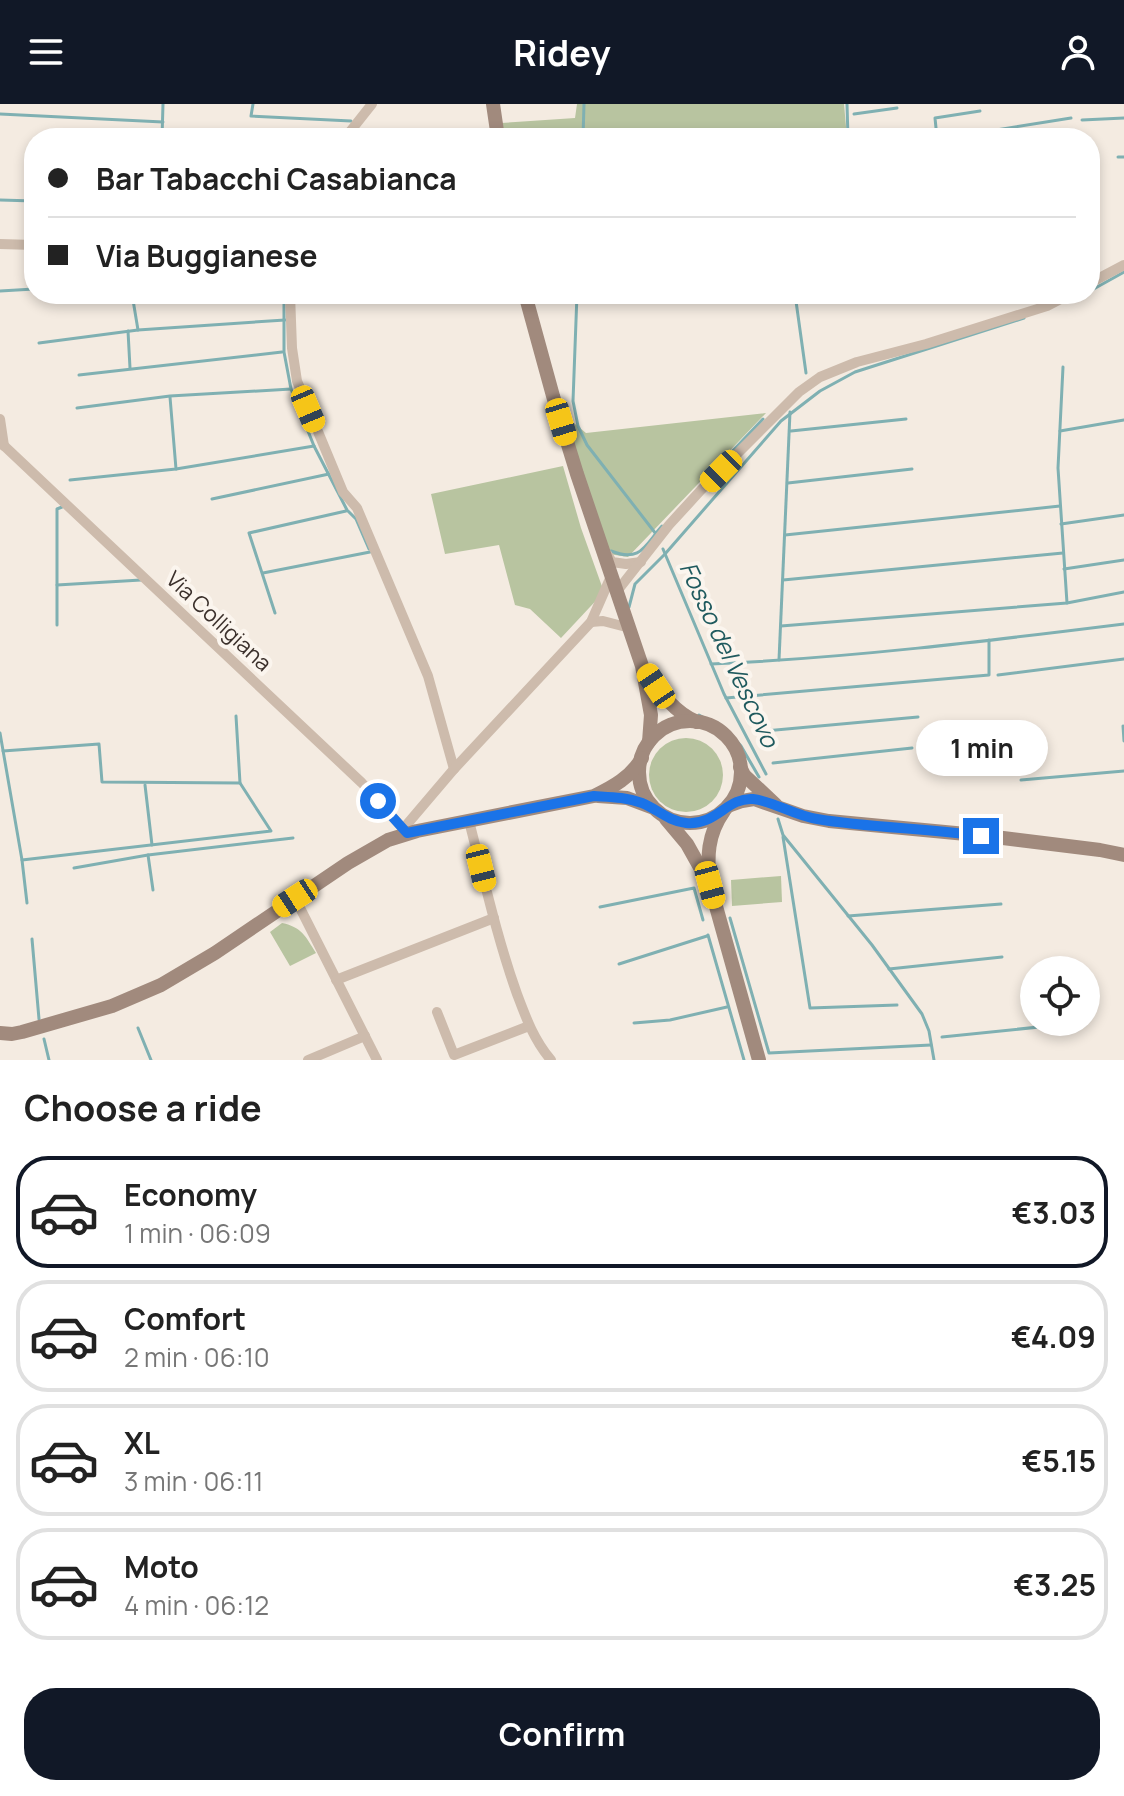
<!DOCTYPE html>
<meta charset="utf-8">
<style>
:root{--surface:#fff;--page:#f6f6f6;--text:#222;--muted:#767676;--line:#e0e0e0;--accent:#111827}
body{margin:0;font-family:Manrope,sans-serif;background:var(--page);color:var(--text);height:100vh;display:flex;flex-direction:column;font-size:30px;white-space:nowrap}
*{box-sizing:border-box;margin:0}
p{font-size:26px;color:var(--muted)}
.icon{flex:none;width:44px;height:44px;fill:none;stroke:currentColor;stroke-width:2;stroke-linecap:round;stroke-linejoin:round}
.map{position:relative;height:956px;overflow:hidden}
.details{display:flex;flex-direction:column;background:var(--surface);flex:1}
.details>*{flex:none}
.top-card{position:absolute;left:24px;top:24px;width:1076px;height:176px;border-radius:32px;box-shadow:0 4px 12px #0003;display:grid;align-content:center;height:176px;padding:0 24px;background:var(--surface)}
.buttons{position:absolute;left:1020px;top:852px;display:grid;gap:16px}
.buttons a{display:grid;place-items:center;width:80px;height:80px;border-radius:50%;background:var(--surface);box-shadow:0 4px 12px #0003;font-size:40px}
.end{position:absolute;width:36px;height:36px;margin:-18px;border:10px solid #1a73e8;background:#fff;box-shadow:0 0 0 4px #fff}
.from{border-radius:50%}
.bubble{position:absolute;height:56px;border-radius:28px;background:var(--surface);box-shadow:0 4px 12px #0003;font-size:26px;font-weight:700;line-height:56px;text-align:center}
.car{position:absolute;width:24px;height:48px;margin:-24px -12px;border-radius:10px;box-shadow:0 0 6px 2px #0007;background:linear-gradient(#f5c518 24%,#345 0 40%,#f5c518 0 76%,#345 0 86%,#f5c518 0)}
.top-card b{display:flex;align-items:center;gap:28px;height:76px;font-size:30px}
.top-card b+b{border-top:2px solid var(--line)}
.top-card i{width:20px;height:20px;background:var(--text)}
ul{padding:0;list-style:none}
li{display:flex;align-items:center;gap:24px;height:112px;margin:0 16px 12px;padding:0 8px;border:4px solid var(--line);border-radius:32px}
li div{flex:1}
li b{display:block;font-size:30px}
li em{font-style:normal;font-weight:700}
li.selected{border-color:var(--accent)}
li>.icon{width:72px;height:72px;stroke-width:1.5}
h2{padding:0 24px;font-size:36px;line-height:96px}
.action{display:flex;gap:16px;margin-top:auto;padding:16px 24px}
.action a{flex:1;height:92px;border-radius:32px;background:var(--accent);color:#fff;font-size:32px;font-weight:700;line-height:92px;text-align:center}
header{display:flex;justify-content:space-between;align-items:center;height:104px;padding:0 24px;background:var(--accent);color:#fff;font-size:36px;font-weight:700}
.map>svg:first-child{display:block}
.green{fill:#b8c4a0}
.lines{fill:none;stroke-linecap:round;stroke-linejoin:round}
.stream{stroke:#7fb0b2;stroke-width:3}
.street{stroke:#cdbbac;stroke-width:10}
.secondary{stroke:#a18a7d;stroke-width:14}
.route{stroke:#1a73e8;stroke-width:10}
.labels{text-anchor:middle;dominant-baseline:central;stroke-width:8;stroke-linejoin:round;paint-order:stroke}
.street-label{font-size:22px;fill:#3b302b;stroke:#fbf5ee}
.water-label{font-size:24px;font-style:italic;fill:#1f5a5e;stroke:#fbf5ee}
</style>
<header><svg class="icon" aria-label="menu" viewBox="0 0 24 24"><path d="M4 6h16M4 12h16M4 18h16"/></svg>Ridey<svg class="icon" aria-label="person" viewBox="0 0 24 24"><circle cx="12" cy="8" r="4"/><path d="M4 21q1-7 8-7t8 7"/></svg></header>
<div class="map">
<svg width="1124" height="956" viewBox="0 0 1124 956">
<rect width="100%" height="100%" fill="#f4ebe1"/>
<g class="green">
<polygon points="577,0 844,0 847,34 504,34 501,19 575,14"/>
<polygon points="766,309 628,453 609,450 564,311 586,329"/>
<polygon points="563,362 581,424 604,488 561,534 530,505 515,501 499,441 445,450 431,390"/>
<circle cx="686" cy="671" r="37"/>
<polygon points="781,772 782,798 732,802 731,776"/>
<path d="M 282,819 C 302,823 306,833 316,849 L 290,862 L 270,828 Z"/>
</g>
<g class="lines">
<g class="stream">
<polyline points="253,0 251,12 351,17"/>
<polyline points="847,0 848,34"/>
<polyline points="0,10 163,18"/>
<polyline points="854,10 897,4"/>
<polyline points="1082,16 1124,14"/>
<polyline points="990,27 1071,14"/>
<polyline points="162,34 163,0"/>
<polyline points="583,34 584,0"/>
<polyline points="937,34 935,14 980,7"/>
<polyline points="1118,53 1124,53"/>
<polyline points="0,96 34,97"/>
<polyline points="0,187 34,185"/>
<polyline points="1090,187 1124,168"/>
<polyline points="132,190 138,226"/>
<polyline points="284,190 284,248 291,285 314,342 347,406 356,415 369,445"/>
<polyline points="577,190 573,297 578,322 587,341 656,430"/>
<polyline points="795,190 806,269"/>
<polyline points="1071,195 1082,190"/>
<polyline points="128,227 130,264"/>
<polyline points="39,239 138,226 285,216"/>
<polyline points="1063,263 1058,364 1067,499"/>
<polyline points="79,271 282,248"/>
<polyline points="170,293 176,365"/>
<polyline points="77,304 170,292 291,285"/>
<polyline points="791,327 906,315"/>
<polyline points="1060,327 1124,316"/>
<polyline points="725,355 763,315"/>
<polyline points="70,376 176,365 314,342"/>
<polyline points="788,379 912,365"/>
<polyline points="212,395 329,370"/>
<polyline points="1061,420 1124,411"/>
<polyline points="785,431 1060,402"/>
<polyline points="663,445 724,590 766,670"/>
<path d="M 611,447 C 641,459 645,441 662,422"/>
<polyline points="1064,465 1124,456"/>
<polyline points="263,469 370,448"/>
<polyline points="783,476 1063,449"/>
<polyline points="57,481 141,476"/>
<polyline points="629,503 635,480 665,450 781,317 820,287 855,268 1024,214"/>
<polyline points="275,509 249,429 346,407"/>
<polyline points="57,521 57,405 62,403"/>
<polyline points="781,522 1067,499 1124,488"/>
<polyline points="779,556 790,308"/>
<path d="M 711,560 C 849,554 987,537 1124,520"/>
<polyline points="998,571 1124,555"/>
<polyline points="726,594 989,571 989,536"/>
<polyline points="699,611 728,627 741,642 759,673"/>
<polyline points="1123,622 1124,637"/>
<polyline points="755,628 918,613"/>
<polyline points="0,629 22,756 27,799"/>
<polyline points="3,647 99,640 102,678 240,679"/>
<polyline points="773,659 912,644"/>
<polyline points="1021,676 1124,667"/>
<polyline points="145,681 152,741"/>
<polyline points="778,715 783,731 872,841 922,910 929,927 934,956"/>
<polyline points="783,733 810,904 897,901"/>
<polyline points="148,751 153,786"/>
<polyline points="22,756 271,727 240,679 236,612"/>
<polyline points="74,764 148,751 293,734"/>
<polyline points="600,803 694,784 703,816"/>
<polyline points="848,812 1001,800"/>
<polyline points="730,814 769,949 931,941"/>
<polyline points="708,831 744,956"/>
<polyline points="32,835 39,915"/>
<polyline points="619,860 707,832"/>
<polyline points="889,865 1002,853"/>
<polyline points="634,919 670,916 727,903"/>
<polyline points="138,924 151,956"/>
<polyline points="942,933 1078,919"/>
<polyline points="44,935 49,956"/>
</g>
<g class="street">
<polyline points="345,34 372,0"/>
<polyline points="0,140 34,141"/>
<polyline points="1090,179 1124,161"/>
<polyline points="290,190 292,244 297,277 343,388 357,404 428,572 454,665"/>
<polyline points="0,315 4,342"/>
<polyline points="0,338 362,679 407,729"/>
<polyline points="607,450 612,458 626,460 641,458"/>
<polyline points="618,486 669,421 701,386 799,288 820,273 857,258 926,240 1047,202 1070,190"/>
<polyline points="591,518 603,517 630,524"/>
<path d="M 469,717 C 484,775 497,834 517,890 C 526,914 534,936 551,956"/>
<polyline points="403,725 454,665 591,518 612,470"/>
<polyline points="295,794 377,956"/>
<polyline points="336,876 494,814"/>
<polyline points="437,908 454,951 529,922"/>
<polyline points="308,956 365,932"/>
</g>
<g class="secondary">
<polyline points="493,0 498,34"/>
<polyline points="525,190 553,292 577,370 642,562 651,611 649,638"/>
<path d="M 647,569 C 661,589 674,608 697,618"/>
<circle cx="690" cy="668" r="51"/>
<polyline points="740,663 744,671 776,701"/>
<polyline points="598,692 627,694 651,703"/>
<polyline points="728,702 742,697 754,695 803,712 829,717 987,732 1100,746 1124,751"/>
<path d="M 724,707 C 707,731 707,753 710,781 L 759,956"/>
<polyline points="666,715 687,740 706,774"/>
<path d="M 0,929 L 12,930 L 22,928 L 112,902 L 161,881 L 215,849 L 348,759 L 388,736 L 417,727 L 594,692 C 613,683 631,673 642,654"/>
</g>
</g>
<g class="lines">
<path class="route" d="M 378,697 L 407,729 L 594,692 C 610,693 626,693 642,699 C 657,705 668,717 686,719 C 716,722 727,693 753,695 C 773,697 795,712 817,715 C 871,724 927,724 981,732"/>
</g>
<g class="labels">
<g class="street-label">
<text transform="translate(219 517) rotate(43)">Via Colligiana</text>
</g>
<g class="water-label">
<text transform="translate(730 550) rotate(65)">Fosso del Vescovo</text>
</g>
</g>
</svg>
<div class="buttons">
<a><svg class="icon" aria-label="locate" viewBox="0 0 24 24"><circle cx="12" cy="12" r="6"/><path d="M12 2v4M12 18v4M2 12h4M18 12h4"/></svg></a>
</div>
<i class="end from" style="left:378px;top:697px"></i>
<i class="end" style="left:981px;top:732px"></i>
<div class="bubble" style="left:916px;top:616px;width:132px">1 min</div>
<i class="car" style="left:308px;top:305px;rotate:157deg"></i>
<i class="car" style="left:561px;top:318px;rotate:163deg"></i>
<i class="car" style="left:721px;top:367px;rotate:225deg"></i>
<i class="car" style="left:656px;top:582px;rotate:326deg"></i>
<i class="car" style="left:481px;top:764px;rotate:166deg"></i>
<i class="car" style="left:710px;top:781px;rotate:165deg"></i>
<i class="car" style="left:295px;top:794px;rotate:237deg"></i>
<div class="top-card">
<b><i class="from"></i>Bar Tabacchi Casabianca</b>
<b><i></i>Via Buggianese</b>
</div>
</div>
<section class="details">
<h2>Choose a ride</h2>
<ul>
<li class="selected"><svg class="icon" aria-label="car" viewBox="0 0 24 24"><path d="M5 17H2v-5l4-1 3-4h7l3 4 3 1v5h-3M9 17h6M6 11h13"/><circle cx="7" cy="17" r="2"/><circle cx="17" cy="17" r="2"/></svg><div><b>Economy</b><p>1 min · 06:09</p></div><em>€3.03</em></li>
<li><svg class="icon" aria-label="car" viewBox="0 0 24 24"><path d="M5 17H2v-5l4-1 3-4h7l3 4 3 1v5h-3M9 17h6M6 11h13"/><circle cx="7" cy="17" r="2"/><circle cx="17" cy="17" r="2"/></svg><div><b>Comfort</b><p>2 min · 06:10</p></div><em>€4.09</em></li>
<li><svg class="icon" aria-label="car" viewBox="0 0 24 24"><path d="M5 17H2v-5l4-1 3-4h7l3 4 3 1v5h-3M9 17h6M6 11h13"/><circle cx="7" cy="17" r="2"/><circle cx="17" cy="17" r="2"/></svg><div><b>XL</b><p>3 min · 06:11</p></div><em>€5.15</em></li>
<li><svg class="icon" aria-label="car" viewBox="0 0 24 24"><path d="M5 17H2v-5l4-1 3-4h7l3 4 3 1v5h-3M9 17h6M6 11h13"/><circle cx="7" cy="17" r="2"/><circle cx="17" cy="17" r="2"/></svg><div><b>Moto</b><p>4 min · 06:12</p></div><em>€3.25</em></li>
</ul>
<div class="action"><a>Confirm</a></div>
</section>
